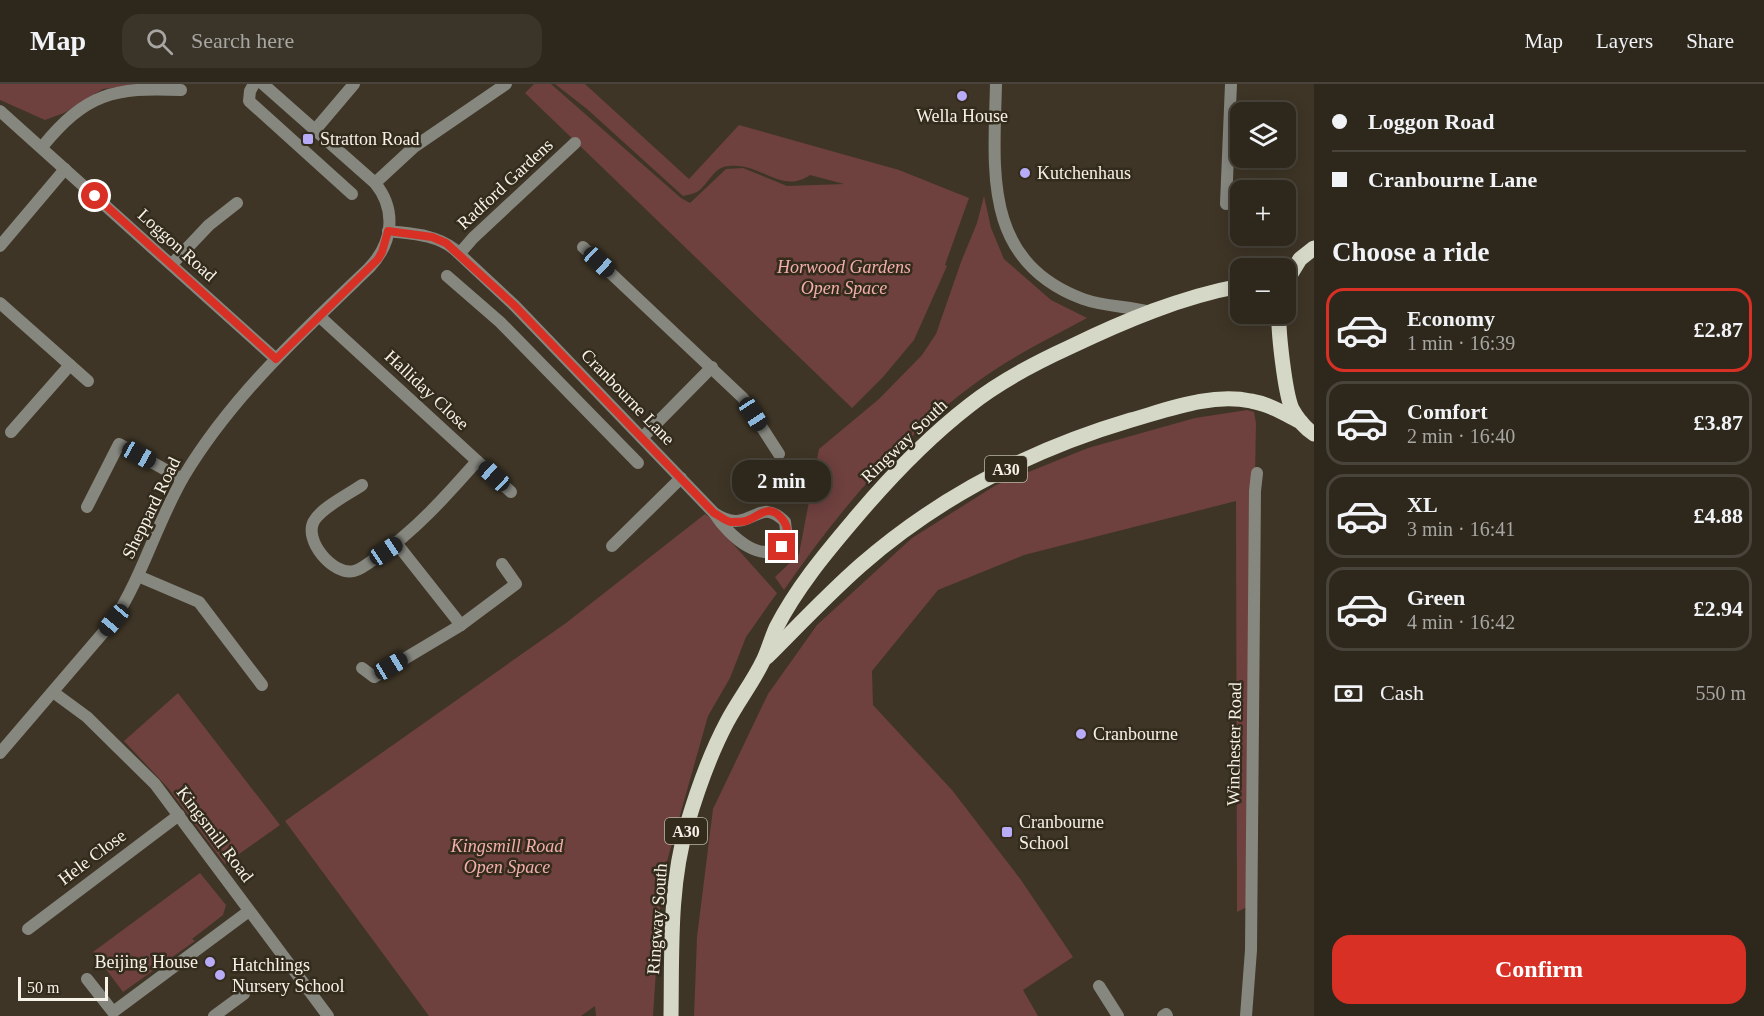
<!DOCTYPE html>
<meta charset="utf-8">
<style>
:root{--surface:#2e281c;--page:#3a3429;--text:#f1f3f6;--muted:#a7a6a3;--line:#49443b;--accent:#d93025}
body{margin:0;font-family:Georgia,serif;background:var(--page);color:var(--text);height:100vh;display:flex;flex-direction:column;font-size:22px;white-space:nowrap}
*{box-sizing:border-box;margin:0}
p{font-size:20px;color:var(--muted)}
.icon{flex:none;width:33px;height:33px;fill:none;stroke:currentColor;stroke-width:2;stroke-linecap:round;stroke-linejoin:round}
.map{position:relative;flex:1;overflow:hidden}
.details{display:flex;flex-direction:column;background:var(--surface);width:450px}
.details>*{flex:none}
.banner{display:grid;align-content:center;height:132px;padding:0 18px;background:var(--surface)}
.fabs{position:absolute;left:1230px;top:18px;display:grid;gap:12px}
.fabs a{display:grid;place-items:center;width:66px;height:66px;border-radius:12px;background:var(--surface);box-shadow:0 3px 15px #0003,0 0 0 2px var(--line);font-size:30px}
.scale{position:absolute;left:18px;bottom:15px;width:90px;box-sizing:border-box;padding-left:6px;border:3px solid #f7f2e8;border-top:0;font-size:16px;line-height:21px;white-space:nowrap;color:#f7f2e8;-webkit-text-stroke:4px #332b1c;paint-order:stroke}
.end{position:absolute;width:27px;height:27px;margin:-14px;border:8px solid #d93025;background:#fff;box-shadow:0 0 0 3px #fff}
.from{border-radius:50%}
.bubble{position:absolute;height:42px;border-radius:18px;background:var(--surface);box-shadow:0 3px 15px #0003,0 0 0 2px var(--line);font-size:20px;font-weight:600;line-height:42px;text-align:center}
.car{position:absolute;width:18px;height:36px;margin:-18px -9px;border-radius:8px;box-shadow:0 0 4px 2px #0007;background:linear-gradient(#222 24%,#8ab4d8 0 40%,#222 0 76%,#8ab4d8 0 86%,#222 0)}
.banner b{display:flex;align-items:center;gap:21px;height:57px;font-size:22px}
.banner b+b{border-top:2px solid var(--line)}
.banner i{width:15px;height:15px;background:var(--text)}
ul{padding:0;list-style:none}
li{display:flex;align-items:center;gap:18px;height:84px;margin:0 12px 9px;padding:0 6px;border:3px solid var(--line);border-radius:18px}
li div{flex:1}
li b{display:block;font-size:22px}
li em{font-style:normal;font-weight:600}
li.active{border-color:var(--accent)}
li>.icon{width:54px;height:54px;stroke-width:1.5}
h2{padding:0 18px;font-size:27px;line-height:72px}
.pay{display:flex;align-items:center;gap:15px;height:66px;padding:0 18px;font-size:22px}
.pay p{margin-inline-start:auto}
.cta{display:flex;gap:12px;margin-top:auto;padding:12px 18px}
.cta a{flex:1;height:69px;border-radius:18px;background:var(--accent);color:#fff;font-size:24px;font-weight:600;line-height:69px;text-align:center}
header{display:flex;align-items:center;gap:36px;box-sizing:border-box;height:84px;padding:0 30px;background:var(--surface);border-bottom:2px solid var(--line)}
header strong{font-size:28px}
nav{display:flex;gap:33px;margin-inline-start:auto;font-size:21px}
.search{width:420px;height:54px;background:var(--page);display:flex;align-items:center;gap:15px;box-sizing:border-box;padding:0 21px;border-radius:18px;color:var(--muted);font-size:22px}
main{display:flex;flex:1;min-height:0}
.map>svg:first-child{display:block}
.green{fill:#6e403e}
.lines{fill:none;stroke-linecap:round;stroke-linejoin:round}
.street{stroke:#86877f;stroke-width:12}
.primary{stroke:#d5d8c6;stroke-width:15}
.route{stroke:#d93025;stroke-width:8}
.poi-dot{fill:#b8abf7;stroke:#332b1c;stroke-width:2}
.labels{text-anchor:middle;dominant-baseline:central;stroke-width:5;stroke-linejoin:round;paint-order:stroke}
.shield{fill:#332b1c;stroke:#bcb6ab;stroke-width:1.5}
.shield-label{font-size:16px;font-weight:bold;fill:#f7f2e8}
.poi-label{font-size:18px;fill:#f7f2e8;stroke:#332b1c;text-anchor:start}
.street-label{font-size:18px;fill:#f7f2e8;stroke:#332b1c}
.park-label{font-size:18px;font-style:italic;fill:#f4afab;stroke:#332b1c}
</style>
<header>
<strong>Map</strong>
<div class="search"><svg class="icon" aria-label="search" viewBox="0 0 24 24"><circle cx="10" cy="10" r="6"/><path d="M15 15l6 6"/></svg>Search here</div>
<nav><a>Map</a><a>Layers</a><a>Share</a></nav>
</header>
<main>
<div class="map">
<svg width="1314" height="932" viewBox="0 0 1314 932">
<rect width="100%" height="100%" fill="#3e3526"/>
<g class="green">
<polygon points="0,0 143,0 103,5 64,29 45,36 0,16"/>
<path d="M 534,0 L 551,0 L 681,114 L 690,119 L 726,85 L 743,84 L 787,102 L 844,100 L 810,91 C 781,111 761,78 729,82 C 713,83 709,100 697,108 C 693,110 687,111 683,112 L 587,25 L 555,0 L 585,0 L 689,95 L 739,41 L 899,86 L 969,114 L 945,181 L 947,182 L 914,256 L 883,293 L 852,324 L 525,9 Z"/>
<path d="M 984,112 L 991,144 L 1004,175 L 1051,216 L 1087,234 C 1050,254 1011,273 977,298 C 899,354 838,428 784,506 L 775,493 L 799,470 L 819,365 L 879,315 L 922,271 L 936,250 L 961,178 L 977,139 Z"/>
<polygon points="1247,326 1254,328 1256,339 1247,823 1237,828 1236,417 1024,471 938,506 872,587 873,621 952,706 1021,796 1073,873 1023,906 1038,932 694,932 697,853 713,725 768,610 817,541 912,454 996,401 1088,364 1195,334"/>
<polygon points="705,430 709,433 777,509 746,553 730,594 708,632 662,795 653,932 596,932 595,922 581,932 429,932 285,737 566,539"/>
<polygon points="178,609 280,741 225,780 168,704 124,657"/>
<polygon points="200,789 226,821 223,831 192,855 195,857 123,908 93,868"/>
</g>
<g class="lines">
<g class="street">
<polyline points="254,0 250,7 249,17 352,110"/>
<path d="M 996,0 C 994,87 982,177 1083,215 C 1105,223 1128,222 1150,228"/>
<polyline points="0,27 276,275"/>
<polyline points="315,46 354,0"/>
<path d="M 42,63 C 86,9 114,3 181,6"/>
<polyline points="375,99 414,63 506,0"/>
<polyline points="1226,120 1231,0"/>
<path d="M 388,147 C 411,150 435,150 454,165 L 515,222 L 714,429 C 751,454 757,409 785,438 L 787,455 C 767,488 728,451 714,429"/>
<polyline points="0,162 65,85"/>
<polyline points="583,163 743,314 779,370"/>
<polyline points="460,169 473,154 575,59"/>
<polyline points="172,180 209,141 237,119"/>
<polyline points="447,192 500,238 638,379"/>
<polyline points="0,219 88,297"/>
<polyline points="319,232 511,408"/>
<polyline points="11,348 70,281"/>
<polyline points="642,354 712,283"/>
<path d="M 362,401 C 349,410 321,424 314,437 C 303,456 333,492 354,487 C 362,485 370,478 377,473 C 415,447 447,411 477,377"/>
<polyline points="87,423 119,360 182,395"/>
<polyline points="397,460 461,541"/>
<polyline points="612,462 681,394"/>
<polyline points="138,492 199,518 262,601"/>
<polyline points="362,584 374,593 461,541 516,500 502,480"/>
<polyline points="53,608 87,633 155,700 328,932"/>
<path d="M 0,669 L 114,536 C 143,491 157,438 184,392 C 232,312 302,248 369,184 C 393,159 397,126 375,99 L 263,0"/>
<polyline points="28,845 179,731"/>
<polyline points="87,895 113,928 249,827"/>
<polyline points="1099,902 1118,932"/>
<polyline points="214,932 244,910"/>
<polyline points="1163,932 1166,930 1167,932"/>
<polyline points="1246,932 1251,866 1255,407 1257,389"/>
</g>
<g class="primary">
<polyline points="1286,198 1300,175 1314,164"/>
<path d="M 1279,230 C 1278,247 1285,309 1292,325 C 1297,334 1305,344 1314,350"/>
<path d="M 767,573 C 798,542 828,510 861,481 C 939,413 1033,365 1131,336 C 1170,325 1211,309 1251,317 C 1269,320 1285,330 1301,338"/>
<path d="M 671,932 C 672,869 669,802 687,741 C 697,707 710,670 727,638 C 738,617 753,598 763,577 C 768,567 771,555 776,544 C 796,505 824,471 852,438 C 888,395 926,355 970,321 C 1000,297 1035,279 1070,263 C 1124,237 1181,213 1240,202"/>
</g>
</g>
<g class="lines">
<path class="route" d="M 95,112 L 276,275 L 378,175 L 382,168 L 388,147 L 432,153 L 446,159 L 515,222 L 714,429 C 720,432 725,437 731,438 C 735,438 742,438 746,437 C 760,432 769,418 783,436 C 790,445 787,454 782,463"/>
</g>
<g class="poi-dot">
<circle cx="962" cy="12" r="6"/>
<rect x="302" y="49" width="12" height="12" rx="3"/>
<circle cx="1025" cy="89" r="6"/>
<circle cx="1081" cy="650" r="6"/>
<rect x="1001" y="742" width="12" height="12" rx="3"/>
<circle cx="210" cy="878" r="6"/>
<circle cx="220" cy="891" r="6"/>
</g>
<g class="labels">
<g class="shield">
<rect x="985" y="372" width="42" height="26" rx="4.5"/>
<rect x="665" y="734" width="42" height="26" rx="4.5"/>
</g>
<g class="shield-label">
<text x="1006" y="385">A30</text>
<text x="686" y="747">A30</text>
</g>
<g class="poi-label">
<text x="962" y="32" text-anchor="middle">Wella House</text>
<text x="320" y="55">Stratton Road</text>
<text x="1037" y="89">Kutchenhaus</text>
<text x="1093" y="650">Cranbourne</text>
<text x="1019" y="738">Cranbourne<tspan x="1019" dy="21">School</tspan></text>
<text x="198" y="878" text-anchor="end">Beijing House</text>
<text x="232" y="881">Hatchlings<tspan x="232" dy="21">Nursery School</tspan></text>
</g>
<g class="street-label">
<text transform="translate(505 100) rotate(-43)">Radford Gardens</text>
<text transform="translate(177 161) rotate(42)">Loggon Road</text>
<text transform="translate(427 306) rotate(43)">Halliday Close</text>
<text transform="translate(628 313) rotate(46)">Cranbourne Lane</text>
<text transform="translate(904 357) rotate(-44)">Ringway South</text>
<text transform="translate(151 424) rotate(-64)">Sheppard Road</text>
<text transform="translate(1234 660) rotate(-89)">Winchester Road</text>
<text transform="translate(215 750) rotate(53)">Kingsmill Road</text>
<text transform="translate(92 773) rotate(-37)">Hele Close</text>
<text transform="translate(657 835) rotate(-86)">Ringway South</text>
</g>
<g class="park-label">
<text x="844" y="183">Horwood Gardens<tspan x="844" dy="21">Open Space</tspan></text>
<text x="507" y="762">Kingsmill Road<tspan x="507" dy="21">Open Space</tspan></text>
</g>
</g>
</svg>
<div class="fabs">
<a><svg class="icon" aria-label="layers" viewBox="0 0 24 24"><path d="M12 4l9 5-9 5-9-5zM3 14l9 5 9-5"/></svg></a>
<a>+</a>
<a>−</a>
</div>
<div class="scale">50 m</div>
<i class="end from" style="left:95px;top:112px"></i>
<i class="end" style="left:782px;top:463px"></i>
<div class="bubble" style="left:732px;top:376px;width:99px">2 min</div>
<i class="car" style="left:599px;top:178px;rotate:133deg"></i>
<i class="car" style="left:753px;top:330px;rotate:147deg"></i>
<i class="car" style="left:139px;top:371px;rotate:119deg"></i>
<i class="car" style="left:494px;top:392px;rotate:313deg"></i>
<i class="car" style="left:386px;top:467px;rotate:56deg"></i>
<i class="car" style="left:114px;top:536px;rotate:220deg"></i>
<i class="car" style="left:391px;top:582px;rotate:59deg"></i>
</div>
<section class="details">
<div class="banner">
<b><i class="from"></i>Loggon Road</b>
<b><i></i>Cranbourne Lane</b>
</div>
<h2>Choose a ride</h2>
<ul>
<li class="active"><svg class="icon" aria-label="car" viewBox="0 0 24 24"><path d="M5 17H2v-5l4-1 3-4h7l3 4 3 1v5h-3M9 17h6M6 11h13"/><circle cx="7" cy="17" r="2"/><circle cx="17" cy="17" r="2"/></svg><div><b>Economy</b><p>1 min · 16:39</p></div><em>£2.87</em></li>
<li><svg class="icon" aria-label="car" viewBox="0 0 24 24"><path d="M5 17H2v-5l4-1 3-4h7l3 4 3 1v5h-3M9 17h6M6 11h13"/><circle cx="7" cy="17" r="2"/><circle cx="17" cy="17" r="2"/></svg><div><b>Comfort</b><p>2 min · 16:40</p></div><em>£3.87</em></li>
<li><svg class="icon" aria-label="car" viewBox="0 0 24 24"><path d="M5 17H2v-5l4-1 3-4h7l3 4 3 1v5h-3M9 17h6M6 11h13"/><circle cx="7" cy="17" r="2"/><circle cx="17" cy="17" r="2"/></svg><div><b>XL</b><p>3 min · 16:41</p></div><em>£4.88</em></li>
<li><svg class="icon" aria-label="car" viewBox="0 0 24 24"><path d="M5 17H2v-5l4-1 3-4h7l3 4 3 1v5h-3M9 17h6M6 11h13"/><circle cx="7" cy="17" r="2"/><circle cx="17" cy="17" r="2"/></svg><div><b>Green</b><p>4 min · 16:42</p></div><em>£2.94</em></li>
</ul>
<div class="pay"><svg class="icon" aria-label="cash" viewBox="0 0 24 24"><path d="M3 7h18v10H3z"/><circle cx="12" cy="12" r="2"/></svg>Cash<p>550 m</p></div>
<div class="cta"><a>Confirm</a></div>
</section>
</main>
